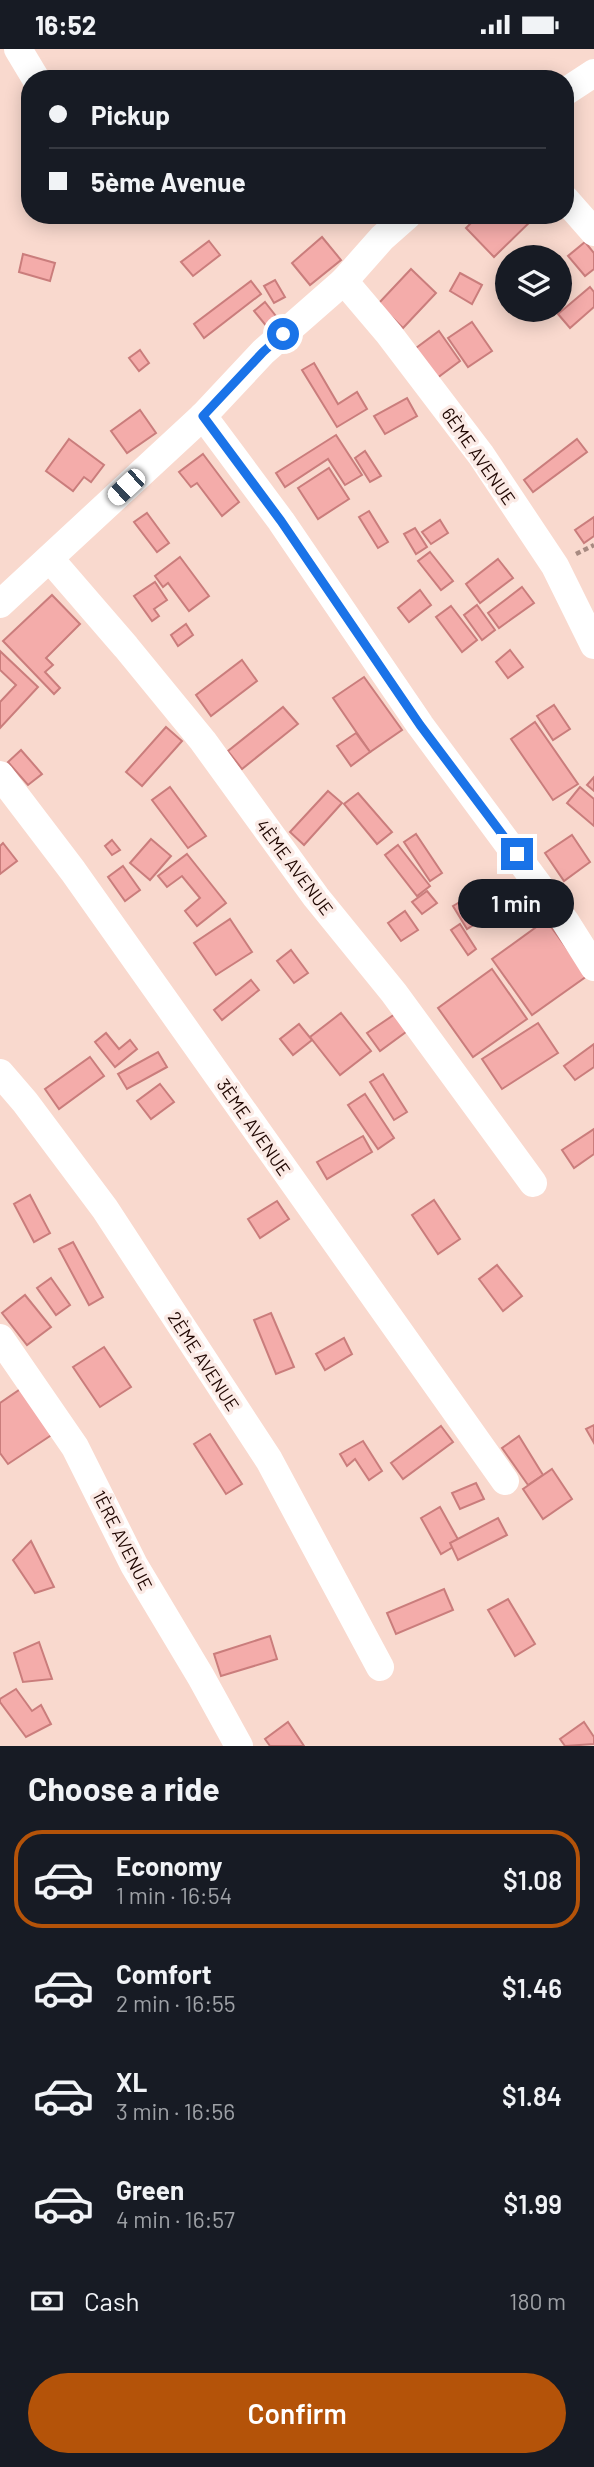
<!DOCTYPE html>
<meta charset="utf-8">
<style>
:root{--surface:#171b24;--page:#20242c;--text:#f1f3f6;--muted:#9ea1a6;--line:#363941;--accent:#b45309}
body{margin:0;font-family:Barlow,sans-serif;background:var(--page);color:var(--text);height:100vh;display:flex;flex-direction:column;font-size:26px;white-space:nowrap}
*{box-sizing:border-box;margin:0}
p{font-size:23px;color:var(--muted)}
.icon{flex:none;width:38px;height:38px;fill:none;stroke:currentColor;stroke-width:2;stroke-linecap:round;stroke-linejoin:round}
.map{position:relative;height:1697px;overflow:hidden}
.drawer{display:flex;flex-direction:column;background:var(--surface);flex:1}
.drawer>*{flex:none}
.hud{position:absolute;left:21px;top:21px;width:553px;height:154px;border-radius:28px;box-shadow:0 4px 18px #0003;display:grid;align-content:center;height:154px;padding:0 28px;background:var(--surface)}
.buttons{position:absolute;left:495px;top:196px;display:grid;gap:14px}
.buttons a{display:grid;place-items:center;width:77px;height:77px;border-radius:50%;background:var(--surface);box-shadow:0 4px 18px #0003;font-size:35px}
.end{position:absolute;width:32px;height:32px;margin:-16px;border:9px solid #1a73e8;background:#fff;box-shadow:0 0 0 4px #fff}
.from{border-radius:50%}
.bubble{position:absolute;height:49px;border-radius:24px;background:var(--surface);box-shadow:0 4px 18px #0003;font-size:23px;font-weight:600;line-height:49px;text-align:center}
.car{position:absolute;width:21px;height:42px;margin:-21px -10px;border-radius:9px;box-shadow:0 0 5px 2px #0007;background:linear-gradient(#fff 24%,#345 0 40%,#fff 0 76%,#345 0 86%,#fff 0)}
.hud b{display:flex;align-items:center;gap:24px;height:66px;font-size:26px}
.hud b+b{border-top:2px solid var(--line)}
.hud i{width:18px;height:18px;background:var(--text)}
ul{padding:0;list-style:none}
li{display:flex;align-items:center;gap:21px;height:98px;margin:0 14px 10px;padding:0 14px;border:4px solid transparent;border-radius:28px}
li div{flex:1}
li b{display:block;font-size:26px}
li em{font-style:normal;font-weight:600}
li.current{border-color:var(--accent)}
li>.icon{width:63px;height:63px;stroke-width:1.5}
h2{padding:0 28px;font-size:32px;line-height:84px}
.pay{display:flex;align-items:center;gap:18px;height:77px;padding:0 28px;font-size:26px}
.pay p{margin-inline-start:auto}
.action{display:flex;gap:14px;margin-top:auto;padding:14px 28px}
.action a{flex:1;height:80px;border-radius:42px;background:var(--accent);color:#fff;font-size:28px;font-weight:600;line-height:80px;text-align:center}
.status{display:flex;justify-content:space-between;align-items:center;height:49px;padding:0 35px;background:var(--surface);direction:ltr}
.status svg{height:19px;fill:currentColor}
.map>svg:first-child{display:block}
.building{fill:#f4acaa;stroke:#ca7d7c;stroke-width:2}
.lines{fill:none;stroke-linecap:round;stroke-linejoin:round}
.path{stroke:#a78a81;stroke-width:4.5;stroke-dasharray:5 3.5;stroke-linecap:butt}
.minor{stroke:#fff;stroke-width:28}
.route{stroke:#1a73e8;stroke-width:9}
.labels{text-anchor:middle;dominant-baseline:central;stroke-width:7;stroke-linejoin:round;paint-order:stroke}
.street-label{font-size:18px;fill:#1f0601;stroke:#fbeae5}
</style>
<div class="status"><b>16:52</b><svg viewBox="0 0 49 12"><path d="M0 12V9h3v3zM5 12V6h3v6zM10 12V3h3v9zM15 12V0h3v12zM26 1h20v11H26zM47 4h2v5h-2z"/></svg></div>
<div class="map">
<svg width="594" height="1697" viewBox="0 0 594 1697">
<rect width="100%" height="100%" fill="#f9d9ce"/>
<g class="building">
<polygon points="479,166 537,166 494,208 466,179"/>
<polygon points="322,188 341,211 310,236 292,214"/>
<polygon points="209,192 220,206 193,227 181,213"/>
<polygon points="585,193 594,204 594,220 585,227 568,207"/>
<polygon points="23,205 55,214 50,232 19,223"/>
<polygon points="411,220 436,244 403,279 378,255"/>
<polygon points="460,224 482,236 472,255 450,242"/>
<polygon points="275,231 285,248 274,254 264,237"/>
<polygon points="251,232 261,245 204,289 194,275"/>
<polygon points="590,238 594,243 594,258 570,279 558,265"/>
<polygon points="265,253 282,275 272,284 254,262"/>
<polygon points="472,273 492,302 468,318 448,289"/>
<polygon points="439,282 460,312 433,332 412,302"/>
<polygon points="140,301 149,314 139,322 129,309"/>
<polygon points="314,314 338,355 357,343 367,360 337,378 302,321"/>
<polygon points="407,349 417,367 385,385 374,367"/>
<polygon points="140,361 156,384 127,404 111,382"/>
<polygon points="336,386 362,426 345,436 328,410 285,438 276,424"/>
<polygon points="69,390 104,416 91,433 84,428 73,442 46,422"/>
<polygon points="577,390 587,403 533,443 524,431"/>
<polygon points="365,402 381,427 370,433 355,409"/>
<polygon points="203,405 239,453 222,467 197,434 191,438 179,423"/>
<polygon points="329,419 349,450 318,470 298,439"/>
<polygon points="369,462 388,493 378,499 359,468"/>
<polygon points="147,464 169,494 157,503 134,473"/>
<polygon points="594,468 594,487 584,494 575,481"/>
<polygon points="440,471 448,484 431,495 422,483"/>
<polygon points="415,479 427,498 416,505 404,485"/>
<polygon points="430,503 453,532 441,541 418,512"/>
<polygon points="180,508 209,547 189,562 168,534 163,538 155,527"/>
<polygon points="498,510 513,529 480,554 466,535"/>
<polygon points="155,533 167,551 154,560 159,567 152,572 134,547"/>
<polygon points="522,538 534,554 499,579 488,564"/>
<polygon points="420,541 431,556 409,573 398,559"/>
<polygon points="52,546 80,575 46,609 53,616 45,623 60,639 54,645 3,592"/>
<polygon points="477,556 495,581 482,591 464,566"/>
<polygon points="451,557 477,591 462,603 436,568"/>
<polygon points="186,575 193,586 178,597 171,586"/>
<polygon points="510,601 523,618 508,629 496,613"/>
<polygon points="0,602 38,638 0,679 0,653 16,636 0,621"/>
<polygon points="242,611 257,632 211,667 196,646"/>
<polygon points="364,628 402,681 370,703 333,649"/>
<polygon points="554,656 570,680 553,691 537,667"/>
<polygon points="283,658 298,675 242,720 228,702"/>
<polygon points="535,673 578,735 553,751 511,690"/>
<polygon points="166,678 182,692 142,737 126,723"/>
<polygon points="356,684 370,703 351,717 337,697"/>
<polygon points="21,701 42,725 28,736 8,713"/>
<polygon points="594,728 594,742 587,736"/>
<polygon points="170,738 206,787 188,799 152,751"/>
<polygon points="580,738 594,750 594,777 567,754"/>
<polygon points="328,742 342,754 304,796 290,783"/>
<polygon points="358,744 392,783 377,795 344,755"/>
<polygon points="416,785 442,824 430,832 404,793"/>
<polygon points="572,786 590,813 564,832 545,804"/>
<polygon points="151,790 171,807 150,831 130,814"/>
<polygon points="112,791 120,801 112,806 105,797"/>
<polygon points="3,794 17,812 0,825 0,797"/>
<polygon points="398,796 430,837 417,847 385,806"/>
<polygon points="187,805 226,854 197,877 185,862 200,849 182,827 167,838 158,827"/>
<polygon points="123,817 140,841 125,852 108,828"/>
<polygon points="427,842 437,854 422,865 412,853"/>
<polygon points="475,844 489,866 467,880 453,857"/>
<polygon points="405,862 418,881 401,892 388,874"/>
<polygon points="230,870 252,903 216,926 194,894"/>
<polygon points="546,871 587,927 532,966 492,910"/>
<polygon points="460,875 476,900 468,906 451,881"/>
<polygon points="291,901 308,924 294,934 277,912"/>
<polygon points="492,920 527,970 473,1008 438,959"/>
<polygon points="251,931 259,941 222,971 214,961"/>
<polygon points="398,963 410,980 380,1002 367,984"/>
<polygon points="341,964 371,1002 340,1026 310,988"/>
<polygon points="538,974 558,1004 502,1040 482,1010"/>
<polygon points="299,975 312,991 293,1006 280,990"/>
<polygon points="106,984 119,1000 130,991 137,1000 115,1018 95,993"/>
<polygon points="594,995 594,1018 575,1031 564,1017"/>
<polygon points="158,1003 167,1018 127,1040 118,1025"/>
<polygon points="90,1008 104,1027 59,1060 45,1040"/>
<polygon points="383,1025 407,1063 394,1071 370,1033"/>
<polygon points="160,1035 174,1053 151,1070 137,1052"/>
<polygon points="365,1045 394,1089 378,1100 348,1056"/>
<polygon points="594,1080 594,1105 574,1119 562,1101"/>
<polygon points="363,1087 372,1103 327,1130 317,1113"/>
<polygon points="30,1146 50,1184 34,1193 14,1155"/>
<polygon points="434,1151 460,1190 438,1205 412,1166"/>
<polygon points="277,1152 289,1170 260,1189 248,1170"/>
<polygon points="73,1193 103,1248 89,1256 59,1200"/>
<polygon points="497,1216 522,1247 503,1262 479,1230"/>
<polygon points="51,1229 70,1256 56,1266 37,1239"/>
<polygon points="25,1246 51,1278 27,1296 2,1264"/>
<polygon points="271,1264 294,1318 276,1325 254,1271"/>
<polygon points="344,1289 352,1305 325,1321 316,1305"/>
<polygon points="104,1298 131,1338 100,1358 73,1318"/>
<polygon points="22,1339 53,1385 8,1415 0,1404 0,1354"/>
<polygon points="594,1376 594,1394 586,1380"/>
<polygon points="441,1377 453,1393 403,1430 391,1414"/>
<polygon points="210,1385 242,1435 226,1445 194,1395"/>
<polygon points="519,1387 543,1426 528,1436 502,1399"/>
<polygon points="363,1392 382,1422 369,1431 355,1410 347,1417 340,1405"/>
<polygon points="552,1420 572,1450 543,1470 523,1440"/>
<polygon points="476,1434 484,1450 460,1460 452,1444"/>
<polygon points="440,1458 460,1494 441,1505 421,1469"/>
<polygon points="498,1469 507,1486 458,1511 450,1494"/>
<polygon points="31,1492 54,1538 35,1544 13,1511"/>
<polygon points="444,1540 453,1561 396,1585 387,1564"/>
<polygon points="508,1550 535,1595 515,1607 488,1561"/>
<polygon points="270,1587 277,1610 221,1627 214,1605"/>
<polygon points="39,1593 52,1630 23,1633 14,1604"/>
<polygon points="16,1640 32,1662 41,1656 51,1675 26,1688 0,1653 0,1650"/>
<polygon points="288,1673 304,1697 270,1697 265,1690"/>
<polygon points="584,1673 594,1688 594,1695 565,1697 560,1690"/>
</g>
<g class="lines">
<polyline class="path" points="576,505 594,496"/>
<g class="minor">
<polyline points="18,0 36,30"/>
<polyline points="565,43 594,24"/>
<polyline points="565,150 594,183"/>
<polyline points="344,232 389,285 481,406 555,517 594,596"/>
<polyline points="203,367 281,472 420,676 565,872 594,918"/>
<polyline points="50,510 126,598 203,692 316,848 394,944 533,1134"/>
<polyline points="0,555 203,367 263,303 344,232 382,189 408,166"/>
<polyline points="0,726 73,822 505,1432"/>
<polyline points="0,1024 25,1053 105,1160 269,1411 380,1618"/>
<polyline points="0,1289 75,1398 134,1516 201,1628 239,1697"/>
</g>
</g>
<g class="lines">
<polyline class="route" points="283,285 263,303 203,367 281,472 420,676 517,805"/>
</g>
<g class="labels">
<g class="street-label">
<text transform="translate(479 407) rotate(55)">6ÈME AVENUE</text>
<text transform="translate(295 818) rotate(53)">4ÈME AVENUE</text>
<text transform="translate(254 1078) rotate(55)">3ÈME AVENUE</text>
<text transform="translate(204 1312) rotate(57)">2ÈME AVENUE</text>
<text transform="translate(123 1491) rotate(63)">1ÈRE AVENUE</text>
</g>
</g>
</svg>
<div class="buttons">
<a><svg class="icon" aria-label="layers" viewBox="0 0 24 24"><path d="M12 4l9 5-9 5-9-5zM3 14l9 5 9-5"/></svg></a>
</div>
<i class="end from" style="left:283px;top:285px"></i>
<i class="end" style="left:517px;top:805px"></i>
<div class="bubble" style="left:458px;top:830px;width:116px">1 min</div>
<i class="car" style="left:126px;top:438px;rotate:227deg"></i>
<div class="hud">
<b><i class="from"></i>Pickup</b>
<b><i></i>5ème Avenue</b>
</div>
</div>
<section class="drawer">
<h2>Choose a ride</h2>
<ul>
<li class="current"><svg class="icon" aria-label="car" viewBox="0 0 24 24"><path d="M5 17H2v-5l4-1 3-4h7l3 4 3 1v5h-3M9 17h6M6 11h13"/><circle cx="7" cy="17" r="2"/><circle cx="17" cy="17" r="2"/></svg><div><b>Economy</b><p>1 min · 16:54</p></div><em>$1.08</em></li>
<li><svg class="icon" aria-label="car" viewBox="0 0 24 24"><path d="M5 17H2v-5l4-1 3-4h7l3 4 3 1v5h-3M9 17h6M6 11h13"/><circle cx="7" cy="17" r="2"/><circle cx="17" cy="17" r="2"/></svg><div><b>Comfort</b><p>2 min · 16:55</p></div><em>$1.46</em></li>
<li><svg class="icon" aria-label="car" viewBox="0 0 24 24"><path d="M5 17H2v-5l4-1 3-4h7l3 4 3 1v5h-3M9 17h6M6 11h13"/><circle cx="7" cy="17" r="2"/><circle cx="17" cy="17" r="2"/></svg><div><b>XL</b><p>3 min · 16:56</p></div><em>$1.84</em></li>
<li><svg class="icon" aria-label="car" viewBox="0 0 24 24"><path d="M5 17H2v-5l4-1 3-4h7l3 4 3 1v5h-3M9 17h6M6 11h13"/><circle cx="7" cy="17" r="2"/><circle cx="17" cy="17" r="2"/></svg><div><b>Green</b><p>4 min · 16:57</p></div><em>$1.99</em></li>
</ul>
<div class="pay"><svg class="icon" aria-label="cash" viewBox="0 0 24 24"><path d="M3 7h18v10H3z"/><circle cx="12" cy="12" r="2"/></svg>Cash<p>180 m</p></div>
<div class="action"><a>Confirm</a></div>
</section>
